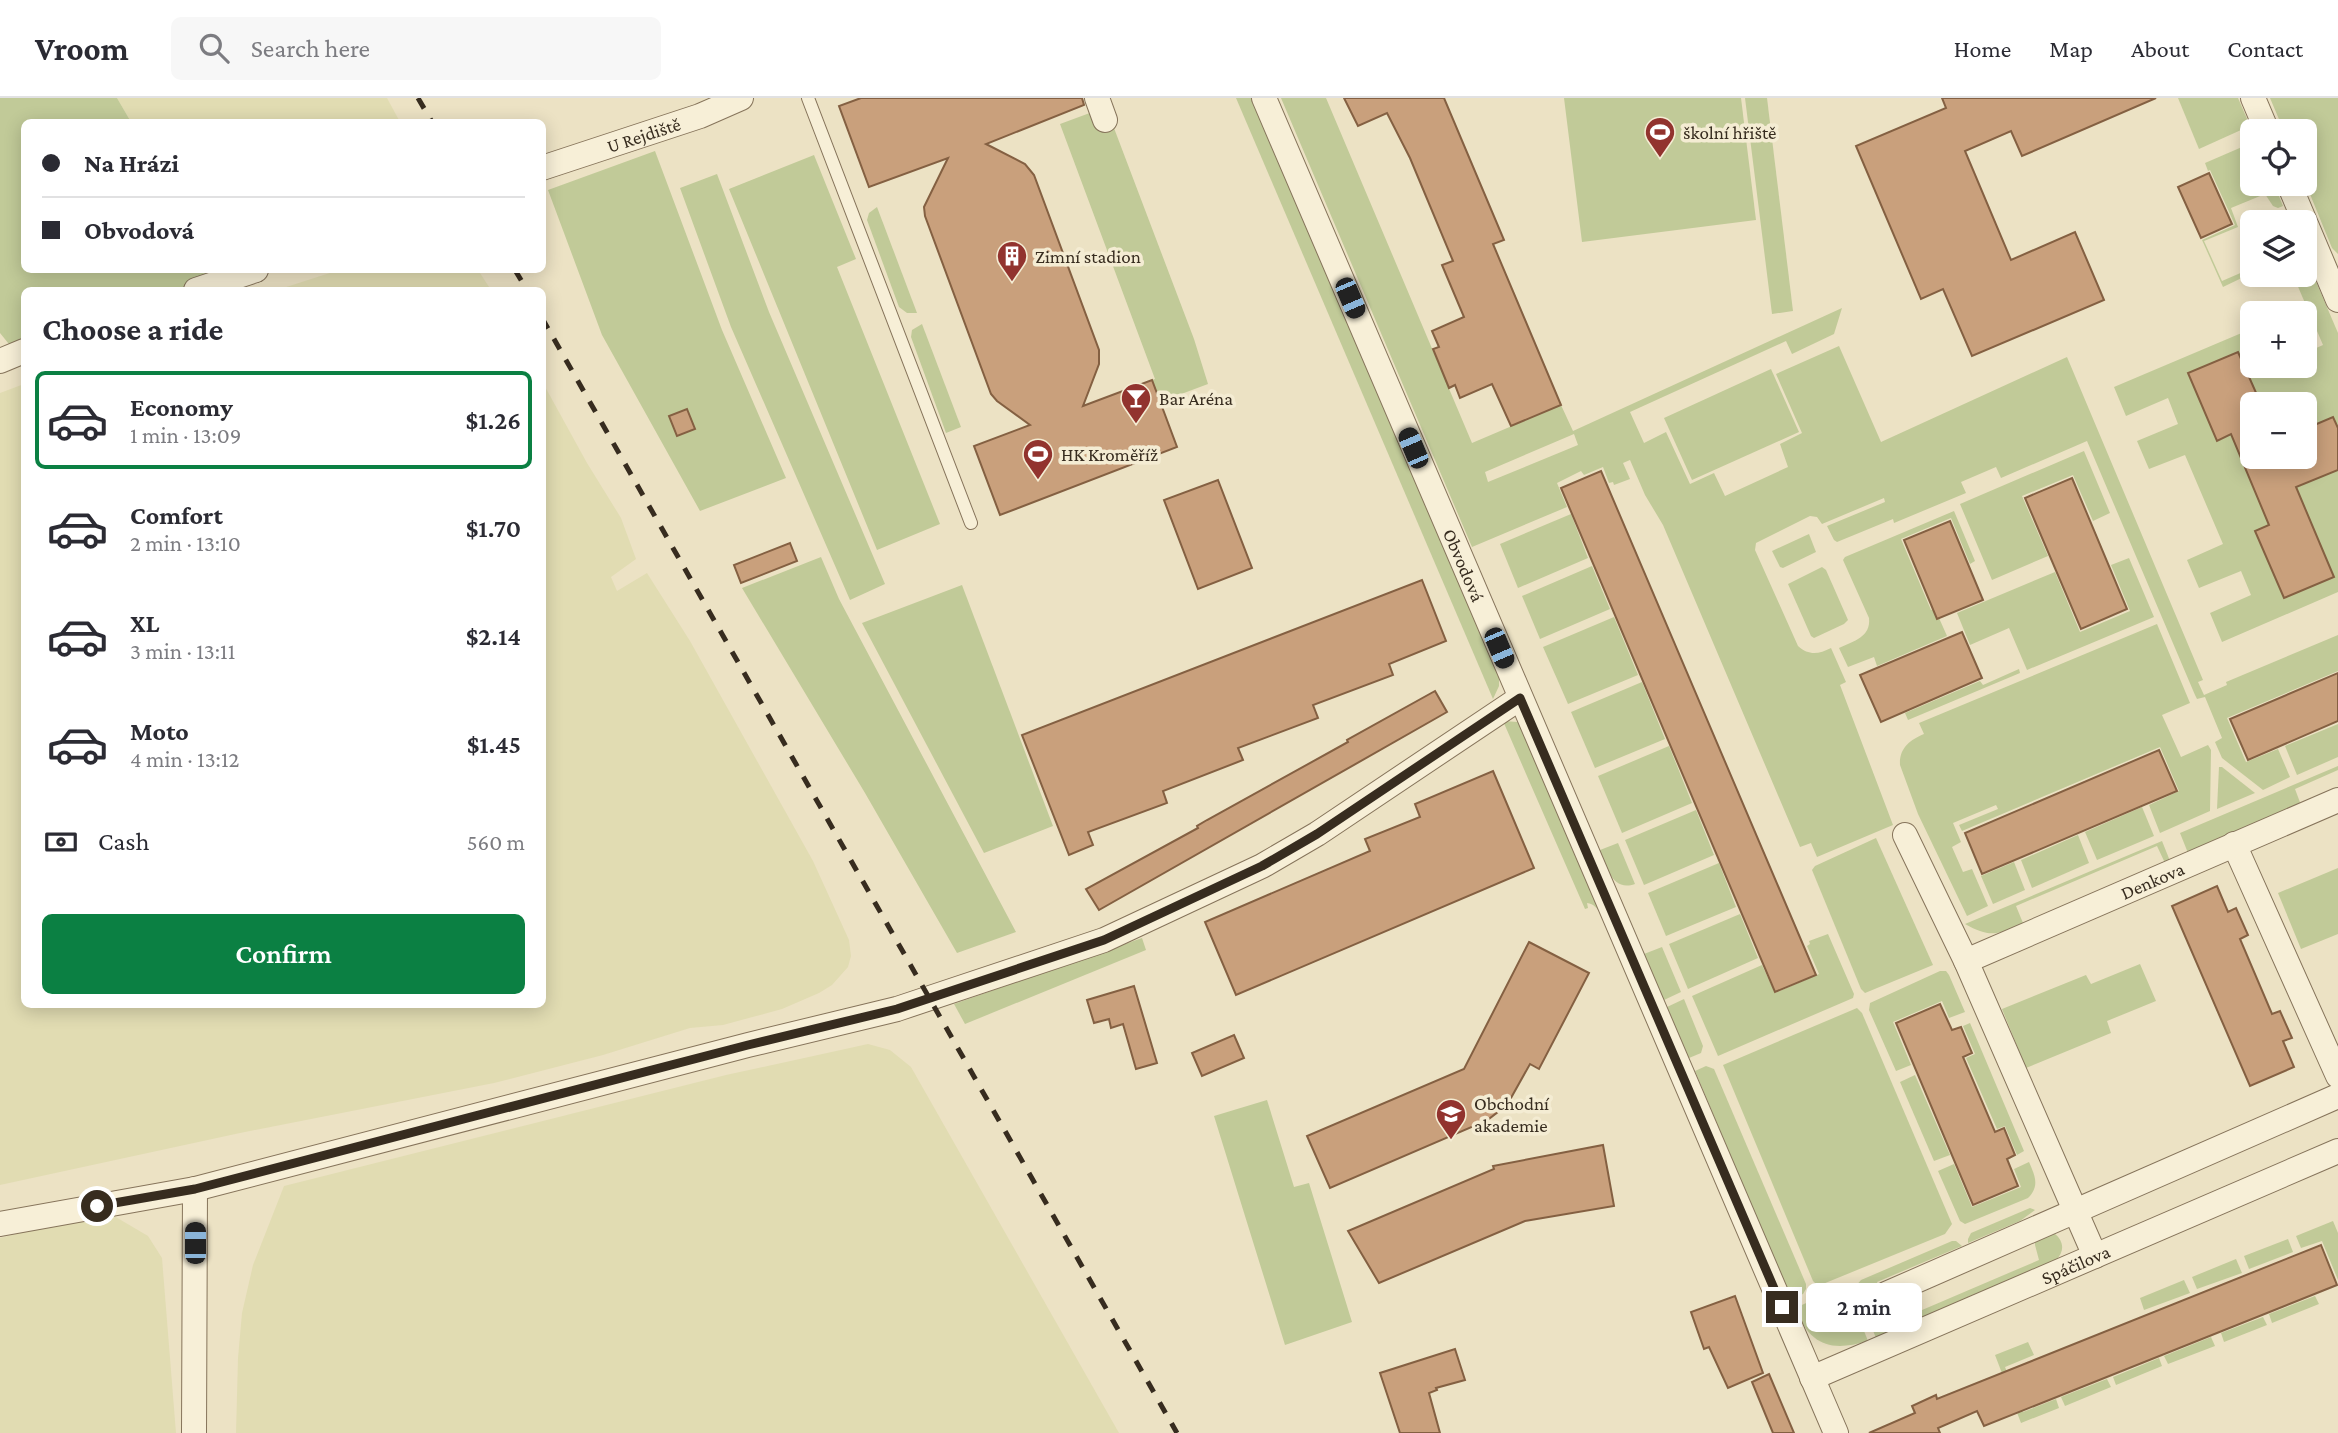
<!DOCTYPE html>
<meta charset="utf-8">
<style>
:root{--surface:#fff;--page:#f7f7f7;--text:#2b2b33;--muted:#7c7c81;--line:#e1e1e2;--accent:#0b8043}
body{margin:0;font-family:"Crimson Pro",serif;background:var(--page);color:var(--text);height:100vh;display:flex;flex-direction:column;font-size:26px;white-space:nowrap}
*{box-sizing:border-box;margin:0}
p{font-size:23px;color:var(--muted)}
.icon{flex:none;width:38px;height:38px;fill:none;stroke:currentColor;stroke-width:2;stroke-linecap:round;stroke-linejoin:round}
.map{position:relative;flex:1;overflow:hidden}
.panel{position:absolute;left:21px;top:189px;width:525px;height:721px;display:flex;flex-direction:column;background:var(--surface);border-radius:10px;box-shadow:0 4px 18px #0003}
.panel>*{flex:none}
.guide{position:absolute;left:21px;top:21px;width:525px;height:154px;border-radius:10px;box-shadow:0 4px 18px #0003;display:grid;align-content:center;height:154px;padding:0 21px;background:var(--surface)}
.controls{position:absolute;left:2240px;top:21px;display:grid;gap:14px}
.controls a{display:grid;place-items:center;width:77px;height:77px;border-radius:10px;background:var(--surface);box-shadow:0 4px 18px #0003;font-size:35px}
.end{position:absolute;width:32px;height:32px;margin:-16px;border:9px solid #372c1f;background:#fff;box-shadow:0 0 0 4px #fff}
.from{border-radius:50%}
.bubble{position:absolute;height:49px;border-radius:10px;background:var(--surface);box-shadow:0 4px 18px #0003;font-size:23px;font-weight:600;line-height:49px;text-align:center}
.car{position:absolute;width:21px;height:42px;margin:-21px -10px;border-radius:9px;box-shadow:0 0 5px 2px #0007;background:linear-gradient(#222 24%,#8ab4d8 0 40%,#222 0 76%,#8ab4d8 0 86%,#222 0)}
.guide b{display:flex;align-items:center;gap:24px;height:66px;font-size:26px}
.guide b+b{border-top:2px solid var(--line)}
.guide i{width:18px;height:18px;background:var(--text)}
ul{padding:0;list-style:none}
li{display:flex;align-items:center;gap:21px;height:98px;margin:0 14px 10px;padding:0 7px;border:4px solid transparent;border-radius:10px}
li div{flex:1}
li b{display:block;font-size:26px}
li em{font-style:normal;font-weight:600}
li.current{border-color:var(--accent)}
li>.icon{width:63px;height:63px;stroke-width:1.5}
h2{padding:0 21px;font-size:32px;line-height:84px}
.pay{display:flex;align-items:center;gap:18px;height:77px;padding:0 21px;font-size:26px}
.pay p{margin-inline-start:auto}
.action{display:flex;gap:14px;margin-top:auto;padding:14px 21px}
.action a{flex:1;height:80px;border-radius:10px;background:var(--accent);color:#fff;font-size:28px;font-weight:600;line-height:80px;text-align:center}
header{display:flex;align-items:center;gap:42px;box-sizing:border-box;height:98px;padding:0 35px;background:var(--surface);border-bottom:2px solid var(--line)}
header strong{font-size:33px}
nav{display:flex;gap:38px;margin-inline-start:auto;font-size:24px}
.search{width:490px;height:63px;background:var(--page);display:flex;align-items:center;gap:18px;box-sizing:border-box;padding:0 24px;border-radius:10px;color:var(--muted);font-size:26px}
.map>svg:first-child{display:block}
.farmland{fill:#e1dcb2}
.green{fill:#c1ca98;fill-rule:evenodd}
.building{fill:#c9a07c;stroke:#846042;stroke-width:2}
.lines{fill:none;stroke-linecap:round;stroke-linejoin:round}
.service-casing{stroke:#86745b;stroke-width:14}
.minor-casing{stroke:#86745b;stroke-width:26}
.service{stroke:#f7efd7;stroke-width:12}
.minor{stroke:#f7efd7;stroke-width:24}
.rail{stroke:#372c1f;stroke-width:5;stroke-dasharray:12 12;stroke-linecap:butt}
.route{stroke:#372c1f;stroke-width:9}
.labels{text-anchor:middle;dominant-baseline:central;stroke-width:7;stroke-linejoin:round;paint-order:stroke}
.poi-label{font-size:19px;fill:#372c1f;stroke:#f4ecd3;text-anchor:start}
.street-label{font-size:19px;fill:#372c1f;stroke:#f4ecd3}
</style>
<header>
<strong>Vroom</strong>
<div class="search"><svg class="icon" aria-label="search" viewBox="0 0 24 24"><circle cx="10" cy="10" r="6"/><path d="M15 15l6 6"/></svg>Search here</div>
<nav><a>Home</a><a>Map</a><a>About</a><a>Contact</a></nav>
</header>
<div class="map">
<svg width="2338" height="1335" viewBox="0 0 2338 1335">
<rect width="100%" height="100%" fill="#ece2c4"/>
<g class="farmland">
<polygon points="117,0 387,0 400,24 131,24"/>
<polygon points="339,172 478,172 491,192 277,192"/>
<polygon points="543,285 587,365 621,420 636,461 611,479 617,493 647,475 690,543 813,763 849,842 851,858 848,869 832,887 819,895 782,911 723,927 690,930 603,957 494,985 240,1035 0,1087 0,295 24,286 24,906 542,906"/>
<polygon points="868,946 890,952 911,969 1119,1335 236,1335 238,1260 242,1215 253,1167 284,1088 726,977"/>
<polygon points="114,1118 148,1138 162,1160 176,1335 0,1335 0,1140 65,1124"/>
</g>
<g class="green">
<polygon points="0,0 117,0 131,24 24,24 24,172 256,172 196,192 24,192 24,253 17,256 0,235"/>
<polygon points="1236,0 1254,0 1499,575 1499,588 1493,601"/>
<path d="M 1281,0 L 1326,0 L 1472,345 L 1561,307 L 1573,333 L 1842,210 L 1834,236 L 1792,256 L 1786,243 L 1630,314 L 1644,345 L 1666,334 L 1690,386 L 1714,375 L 1725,398 L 1788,369 L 1780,346 L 1802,335 L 1776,276 L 1839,248 L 1881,344 L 2067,259 L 2203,582 L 2198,584 L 2204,597 L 2227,587 L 2226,584 L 2338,537 L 2338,573 L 2227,620 L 2246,664 L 2278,651 L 2290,679 L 2263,692 L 2222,660 L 2215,644 L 2222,640 L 2205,599 L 2197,601 L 2195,597 L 2087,343 L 2001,380 L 1996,369 L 1961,384 L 1966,395 L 1894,425 L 1893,421 L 1837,444 L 1834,442 L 1827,428 L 1885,404 L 1884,400 L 1822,426 L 1817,419 L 1810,418 L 1756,445 L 1755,452 L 1798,548 C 1809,558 1819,556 1831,550 L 1846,584 L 1840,587 L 1893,727 L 1817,759 L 1811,745 L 1800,749 L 1663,427 L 1645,397 L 1630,362 L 1623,365 L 1630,381 L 1614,387 L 1613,384 L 1609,385 L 1603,369 L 1584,377 L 1581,373 L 1557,385 L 1567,409 L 1472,449 ZM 1574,336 L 1578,347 L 1488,384 L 1485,374 Z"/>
<polygon points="1564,0 1741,0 1756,122 1582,144"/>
<polygon points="1745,0 1767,0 1793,213 1772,216"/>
<polygon points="2178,0 2238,0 2248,23 2241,32 2199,51"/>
<polygon points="2270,0 2338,0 2338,156 2332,150 2305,84 2305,33 2284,33"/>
<polygon points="1106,9 1194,241 1208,286 1160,304 1152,282 1155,281 1060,26"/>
<polygon points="2252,47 2252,86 2274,86 2283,108 2278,110 2273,108 2265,96 2231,110 2238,129 2204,143 2222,183 2252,170 2252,175 2223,189 2202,142 2235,127 2210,72 2208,73 2205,65 2242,49"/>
<polygon points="655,53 722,232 786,380 700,413 602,237 548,92"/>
<polygon points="814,57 856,161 837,169 940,426 877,452 729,91"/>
<polygon points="717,76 769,214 885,486 850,502 731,229 680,90"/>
<polygon points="877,109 917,215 907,215 899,209 867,122 869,115"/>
<polygon points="2305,158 2338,235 2338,330 2333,319 2305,331 2305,306 2261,306 2238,254 2189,275 2217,342 2245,330 2252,346 2252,359 2257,359 2284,421 2256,433 2284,500 2334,479 2306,412 2287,393 2338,372 2338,494 2222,544 2210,515 2251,497 2241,473 2199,490 2187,462 2223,446 2185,357 2149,371 2137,343 2178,326 2168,300 2126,318 2114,289 2251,231 2252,268 2266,268 2268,271 2274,268 2305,268 2305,255 2323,247 2293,177 2305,177"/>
<polygon points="922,226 961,329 946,335 911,239 912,232"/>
<polygon points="1771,271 1799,334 1692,382 1664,320"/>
<polygon points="2084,353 2110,415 2093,423 2073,377 2022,398 2048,458 1992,482 1960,406"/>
<path d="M 1954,413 L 1975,463 L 1970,466 L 1951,420 L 1901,441 L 1931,512 L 1935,511 L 1947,538 L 1877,568 L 1874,559 L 1848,569 L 1839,550 C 1854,543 1871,539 1869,520 L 1843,462 L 1845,459 Z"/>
<polygon points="1571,416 1588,460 1518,490 1500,446"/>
<polygon points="1809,436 1816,454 1783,470 1780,469 1772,453"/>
<polygon points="821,459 839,501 1016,834 957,855 865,695 742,490"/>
<polygon points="2129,460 2154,519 2027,572 2009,530 1970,547 1957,515 2055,474 2080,534 2130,513 2111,467"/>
<polygon points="1592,468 1610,511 1540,541 1522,498"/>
<polygon points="1822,469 1826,472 1848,522 1844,526 1814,540 1811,538 1788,486"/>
<polygon points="962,487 1053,728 984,755 862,525"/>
<polygon points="1614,519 1638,577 1568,606 1543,549"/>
<path d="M 2157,526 L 2190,605 L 2162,617 L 2181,659 L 2208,647 L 2211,652 L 2210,713 L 2160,735 L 2149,707 L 2179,693 L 2160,649 L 1962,733 L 1959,727 L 1998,711 L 1996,707 L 1953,725 L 1961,744 L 1952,749 L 1963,774 L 1972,771 L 1988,808 L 1967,818 L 1918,716 L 1900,667 C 1899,650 1910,642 1924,636 L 1919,625 Z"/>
<polygon points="2019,571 2020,575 1908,622 1905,615 1980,583 1983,587"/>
<polygon points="1642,584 1665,641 1595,670 1571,614"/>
<path d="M 1503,623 L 1518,624 L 1523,631 L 1601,816 C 1597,810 1594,806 1587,805 L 1588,810 L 1585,811 Z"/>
<polygon points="2338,626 2338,659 2297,677 2285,648"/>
<polygon points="1669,648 1692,705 1622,735 1598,678"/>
<polygon points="2338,668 2338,672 2295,691 2301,707 2188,755 2180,735"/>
<polygon points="2219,669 2222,669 2255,695 2217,711"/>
<polygon points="2142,709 2154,738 2097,762 2085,734"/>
<polygon points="1696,712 1714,757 1644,787 1625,742"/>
<polygon points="2078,737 2089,765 2032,790 2021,762"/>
<polygon points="1876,740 1933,867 1865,895 1861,891 1812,772 1815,768"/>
<path d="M 2162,743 L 2170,763 L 2165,765 L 2157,748 L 2016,808 L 2023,825 C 1998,837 1990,840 1965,826 Z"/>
<path d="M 1618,745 L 1635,786 C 1612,794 1607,769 1600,752 Z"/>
<polygon points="2014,764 2025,792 1993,806 1981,778"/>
<polygon points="1719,765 1736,809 1666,838 1648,795"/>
<polygon points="2338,770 2338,836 2301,851 2278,795"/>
<polygon points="1740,816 1758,860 1688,891 1669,846"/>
<polygon points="1828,836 1854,896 1853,900 1718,958 1692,898 1762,867 1775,895 1819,876 1807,848 1810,846 1809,843"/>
<polygon points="1142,840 1146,852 965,926 954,906"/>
<polygon points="1662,849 1681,894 1664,902 1644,856"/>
<polygon points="2140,866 2156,903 2107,923 2111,935 2026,970 2002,911 2086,877 2091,886"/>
<polygon points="1940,873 1946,873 1949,877 1965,914 1949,920 1942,903 1893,924 1911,967 1896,973 1869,912 1870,905"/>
<polygon points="1684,901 1703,948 1701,955 1689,960 1667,909"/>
<polygon points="1857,910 1862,915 1952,1126 1945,1136 1818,1188 1813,1183 1723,967"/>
<polygon points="1970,925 2024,1053 2017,1057 2005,1028 1997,1031 1966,960 1975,956 1963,928"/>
<polygon points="1706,968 1714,971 1806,1186 1806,1191 1803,1196 1791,1201 1695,973"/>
<polygon points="1915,977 1950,1057 1934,1063 1900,984"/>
<polygon points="1267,1002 1294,1089 1309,1085 1352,1224 1285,1247 1214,1018"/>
<path d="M 2029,1064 C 2035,1078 2040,1088 2028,1100 L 1965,1126 L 1960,1123 L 1938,1073 L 1954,1066 L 1972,1109 L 2021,1089 L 2014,1071 Z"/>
<polygon points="2030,1110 2035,1112 2020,1123 1968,1145 1968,1141 1971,1135"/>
<polygon points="2333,1123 2338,1135 2338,1182 2322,1143 2301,1150 2296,1138"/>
<path d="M 2054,1135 C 2064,1143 2065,1153 2056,1162 L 1876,1240 L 1855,1189 L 1861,1182 L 1952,1143 L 1956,1143 L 1962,1148 L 1877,1184 L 1894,1224 L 2039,1162 L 2035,1147 L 2035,1142 Z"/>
<polygon points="2288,1141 2293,1154 2249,1171 2244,1158"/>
<polygon points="2236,1161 2242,1175 2197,1191 2192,1179"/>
<polygon points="2184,1182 2190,1195 2144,1212 2140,1200"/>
<path d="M 1838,1191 L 1847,1192 L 1849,1195 L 1868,1243 C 1831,1254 1810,1248 1795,1210 Z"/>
<polygon points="2315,1198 2319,1206 2272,1225 2269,1216"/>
<polygon points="2263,1219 2267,1227 2224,1244 2221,1235"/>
<polygon points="2211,1239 2215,1248 2168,1266 2164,1258"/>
<polygon points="2028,1244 2034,1257 2005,1269 2023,1314 2056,1301 2059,1310 2021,1325 1995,1257"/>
<polygon points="2159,1260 2162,1268 2116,1287 2113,1279"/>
<polygon points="2107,1281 2111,1289 2065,1308 2061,1299"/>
</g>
<g class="building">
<polygon points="861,0 1082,0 1084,7 986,46 1025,66 1034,77 1099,252 1099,266 1083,308 1152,282 1177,349 1000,417 974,348 1030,327 997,303 991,296 925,118 924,109 948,60 869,89 839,8"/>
<polygon points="1344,0 1444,0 1504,142 1493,146 1561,307 1511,328 1492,286 1460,300 1455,287 1449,290 1433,251 1439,249 1432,233 1464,219 1442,167 1453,163 1410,60 1387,15 1358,28"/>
<polygon points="1942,0 2156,0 2022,58 2011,33 1965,53 2011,162 2075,134 2104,202 1972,258 1943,191 1921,201 1856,48 1946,10"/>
<polygon points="2209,75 2232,126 2201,140 2178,89"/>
<polygon points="2238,254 2261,306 2252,306 2252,359 2305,359 2305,331 2333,319 2338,330 2338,372 2296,389 2334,479 2284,500 2255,433 2269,427 2231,336 2217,343 2188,275"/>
<polygon points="687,311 695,331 677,338 669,318"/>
<polygon points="1601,373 1816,877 1775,894 1561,390"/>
<polygon points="2072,380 2127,511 2081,531 2025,400"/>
<polygon points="1218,382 1252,470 1198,491 1164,402"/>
<polygon points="1950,423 1983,502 1937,521 1904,442"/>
<polygon points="790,445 797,463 741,485 734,467"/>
<polygon points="1422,482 1446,543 1389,566 1393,577 1313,607 1318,620 1238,650 1243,662 1163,693 1167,705 1088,734 1093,747 1069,757 1022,637"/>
<polygon points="1962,534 1982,580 1881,624 1860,577"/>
<polygon points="2338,575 2338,623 2248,662 2230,621"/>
<polygon points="1435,593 1447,614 1099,812 1086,791 1198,730 1197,728 1207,722 1348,644 1347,642"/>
<polygon points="2159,652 2177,693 1982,776 1965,735"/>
<polygon points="1493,673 1534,770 1236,897 1205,824 1370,753 1365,741 1420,719 1415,706"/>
<polygon points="2217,788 2228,814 2236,810 2248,837 2240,841 2272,916 2280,913 2292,940 2283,943 2294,969 2250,988 2172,808"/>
<polygon points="1529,844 1589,875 1539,971 1530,966 1507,1007 1477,1030 1476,1027 1330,1090 1307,1038 1464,971"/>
<polygon points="1134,888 1157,965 1136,971 1123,926 1111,930 1109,921 1094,925 1087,902"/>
<polygon points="1940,906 1952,932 1961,929 1972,955 1963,959 1995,1034 2004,1030 2015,1057 2007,1061 2018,1088 1973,1107 1896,925"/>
<polygon points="1234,937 1244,960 1202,978 1192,955"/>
<polygon points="1603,1047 1614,1108 1525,1123 1379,1185 1348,1133 1494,1071 1493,1068"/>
<polygon points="2321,1147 2337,1187 1984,1328 1977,1313 1938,1330 1940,1335 1869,1335 1915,1315 1912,1308 1936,1297 1937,1301"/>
<polygon points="1735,1198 1763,1275 1728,1290 1709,1249 1704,1251 1691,1214"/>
<polygon points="1455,1251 1465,1282 1436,1290 1437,1292 1429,1295 1440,1335 1400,1335 1380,1275"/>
<polygon points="1769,1276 1794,1335 1773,1335 1752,1284"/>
</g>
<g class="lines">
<g class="service-casing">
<polyline id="service" points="808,0 971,425"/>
</g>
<g class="minor-casing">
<g id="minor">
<polyline points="1097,0 1105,22"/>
<path id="s1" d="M 1264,0 L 1836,1335"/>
<polyline points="2253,0 2267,33"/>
<path id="s2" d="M 542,70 L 700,18 L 741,0"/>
<polyline points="2289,86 2338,202"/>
<polyline points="196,192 256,172"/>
<polyline points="0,263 24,253"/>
<polyline points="1905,737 1966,863 2095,1158"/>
<polyline points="2234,746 2338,978"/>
<path id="s3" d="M 1966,863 L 2338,702"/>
<polyline points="0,1126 195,1091 748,947 897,911 1104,842 1262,768 1317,736 1520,600"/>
<polyline points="1886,1196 2338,998"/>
<path id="s4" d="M 1812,1280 L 2338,1053"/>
<polyline points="194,1335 195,1091"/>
</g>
</g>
<use href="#service" class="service"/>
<use href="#minor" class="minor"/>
<g class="rail">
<polyline points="418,0 432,24"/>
<polyline points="515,172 527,192"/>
<polyline points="542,220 1177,1335"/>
</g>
</g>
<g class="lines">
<polyline class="route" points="97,1108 195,1091 748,947 897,911 1104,842 1262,768 1317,736 1520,600 1782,1209"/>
</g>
<defs>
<g id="stadium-pin" transform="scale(1.575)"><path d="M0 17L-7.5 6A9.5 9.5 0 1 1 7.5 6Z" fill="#92332e" stroke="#f4ecd3"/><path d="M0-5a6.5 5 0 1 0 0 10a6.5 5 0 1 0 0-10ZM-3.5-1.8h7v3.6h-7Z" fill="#fff"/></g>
<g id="building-pin" transform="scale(1.575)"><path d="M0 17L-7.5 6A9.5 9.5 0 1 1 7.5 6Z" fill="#92332e" stroke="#f4ecd3"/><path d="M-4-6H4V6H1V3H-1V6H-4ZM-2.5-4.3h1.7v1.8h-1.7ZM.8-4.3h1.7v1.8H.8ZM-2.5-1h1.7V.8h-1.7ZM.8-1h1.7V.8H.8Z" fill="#fff"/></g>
<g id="bar-pin" transform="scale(1.575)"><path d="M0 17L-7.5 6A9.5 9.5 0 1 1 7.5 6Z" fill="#92332e" stroke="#f4ecd3"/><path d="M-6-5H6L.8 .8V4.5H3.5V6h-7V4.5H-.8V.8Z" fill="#fff"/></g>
<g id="school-pin" transform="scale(1.575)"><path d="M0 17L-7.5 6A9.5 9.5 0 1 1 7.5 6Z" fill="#92332e" stroke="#f4ecd3"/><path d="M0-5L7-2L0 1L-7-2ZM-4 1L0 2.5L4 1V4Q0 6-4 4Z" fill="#fff"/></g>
</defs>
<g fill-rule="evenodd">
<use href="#stadium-pin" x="1660" y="34"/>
<use href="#building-pin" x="1012" y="158"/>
<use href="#bar-pin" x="1136" y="300"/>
<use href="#stadium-pin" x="1038" y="356"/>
<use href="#school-pin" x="1451" y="1016"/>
</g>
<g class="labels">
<g class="poi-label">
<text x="1683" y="34">školní hřiště</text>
<text x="1035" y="158">Zimní stadion</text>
<text x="1159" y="300">Bar Aréna</text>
<text x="1061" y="356">HK Kroměříž</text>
<text x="1474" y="1005">Obchodní<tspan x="1474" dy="22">akademie</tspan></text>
</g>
<g class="street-label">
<text stroke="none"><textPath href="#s2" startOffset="107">U Rejdiště</textPath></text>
<text stroke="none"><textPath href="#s1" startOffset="508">Obvodová</textPath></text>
<text stroke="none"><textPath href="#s3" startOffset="203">Denkova</textPath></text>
<text stroke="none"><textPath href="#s4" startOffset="287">Spáčilova</textPath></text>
</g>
</g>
</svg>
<div class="controls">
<a><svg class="icon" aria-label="locate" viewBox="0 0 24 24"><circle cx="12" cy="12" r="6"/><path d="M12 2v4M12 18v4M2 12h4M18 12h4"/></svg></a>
<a><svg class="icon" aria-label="layers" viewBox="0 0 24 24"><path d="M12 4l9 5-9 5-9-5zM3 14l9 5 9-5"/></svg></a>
<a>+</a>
<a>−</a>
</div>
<i class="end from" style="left:97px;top:1108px"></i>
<i class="end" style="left:1782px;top:1209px"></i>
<div class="bubble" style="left:1806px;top:1185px;width:116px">2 min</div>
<i class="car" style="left:1350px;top:200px;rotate:157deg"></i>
<i class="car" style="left:1413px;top:350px;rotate:337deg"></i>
<i class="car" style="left:1499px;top:550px;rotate:157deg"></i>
<i class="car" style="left:195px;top:1145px;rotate:0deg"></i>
<div class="guide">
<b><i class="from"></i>Na Hrázi</b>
<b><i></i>Obvodová</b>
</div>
<section class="panel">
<h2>Choose a ride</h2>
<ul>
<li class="current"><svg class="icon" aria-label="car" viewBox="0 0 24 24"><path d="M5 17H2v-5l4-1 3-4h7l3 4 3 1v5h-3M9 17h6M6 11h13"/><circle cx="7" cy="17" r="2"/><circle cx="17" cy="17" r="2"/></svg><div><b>Economy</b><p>1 min · 13:09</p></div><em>$1.26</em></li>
<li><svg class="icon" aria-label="car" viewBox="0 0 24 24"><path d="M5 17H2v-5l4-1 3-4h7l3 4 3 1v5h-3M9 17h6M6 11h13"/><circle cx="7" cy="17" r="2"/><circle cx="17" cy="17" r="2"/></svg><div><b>Comfort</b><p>2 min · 13:10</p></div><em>$1.70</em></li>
<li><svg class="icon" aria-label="car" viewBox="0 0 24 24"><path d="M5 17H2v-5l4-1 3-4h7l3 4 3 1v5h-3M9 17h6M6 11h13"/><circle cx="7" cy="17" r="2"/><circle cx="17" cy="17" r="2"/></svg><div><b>XL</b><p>3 min · 13:11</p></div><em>$2.14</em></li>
<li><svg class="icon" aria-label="car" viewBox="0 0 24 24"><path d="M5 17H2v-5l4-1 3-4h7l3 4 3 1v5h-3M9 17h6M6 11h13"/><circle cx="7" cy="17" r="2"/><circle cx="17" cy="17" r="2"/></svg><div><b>Moto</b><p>4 min · 13:12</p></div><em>$1.45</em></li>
</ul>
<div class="pay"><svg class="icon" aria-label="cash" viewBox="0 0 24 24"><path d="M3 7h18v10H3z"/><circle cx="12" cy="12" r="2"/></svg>Cash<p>560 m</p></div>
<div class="action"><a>Confirm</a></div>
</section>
</div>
